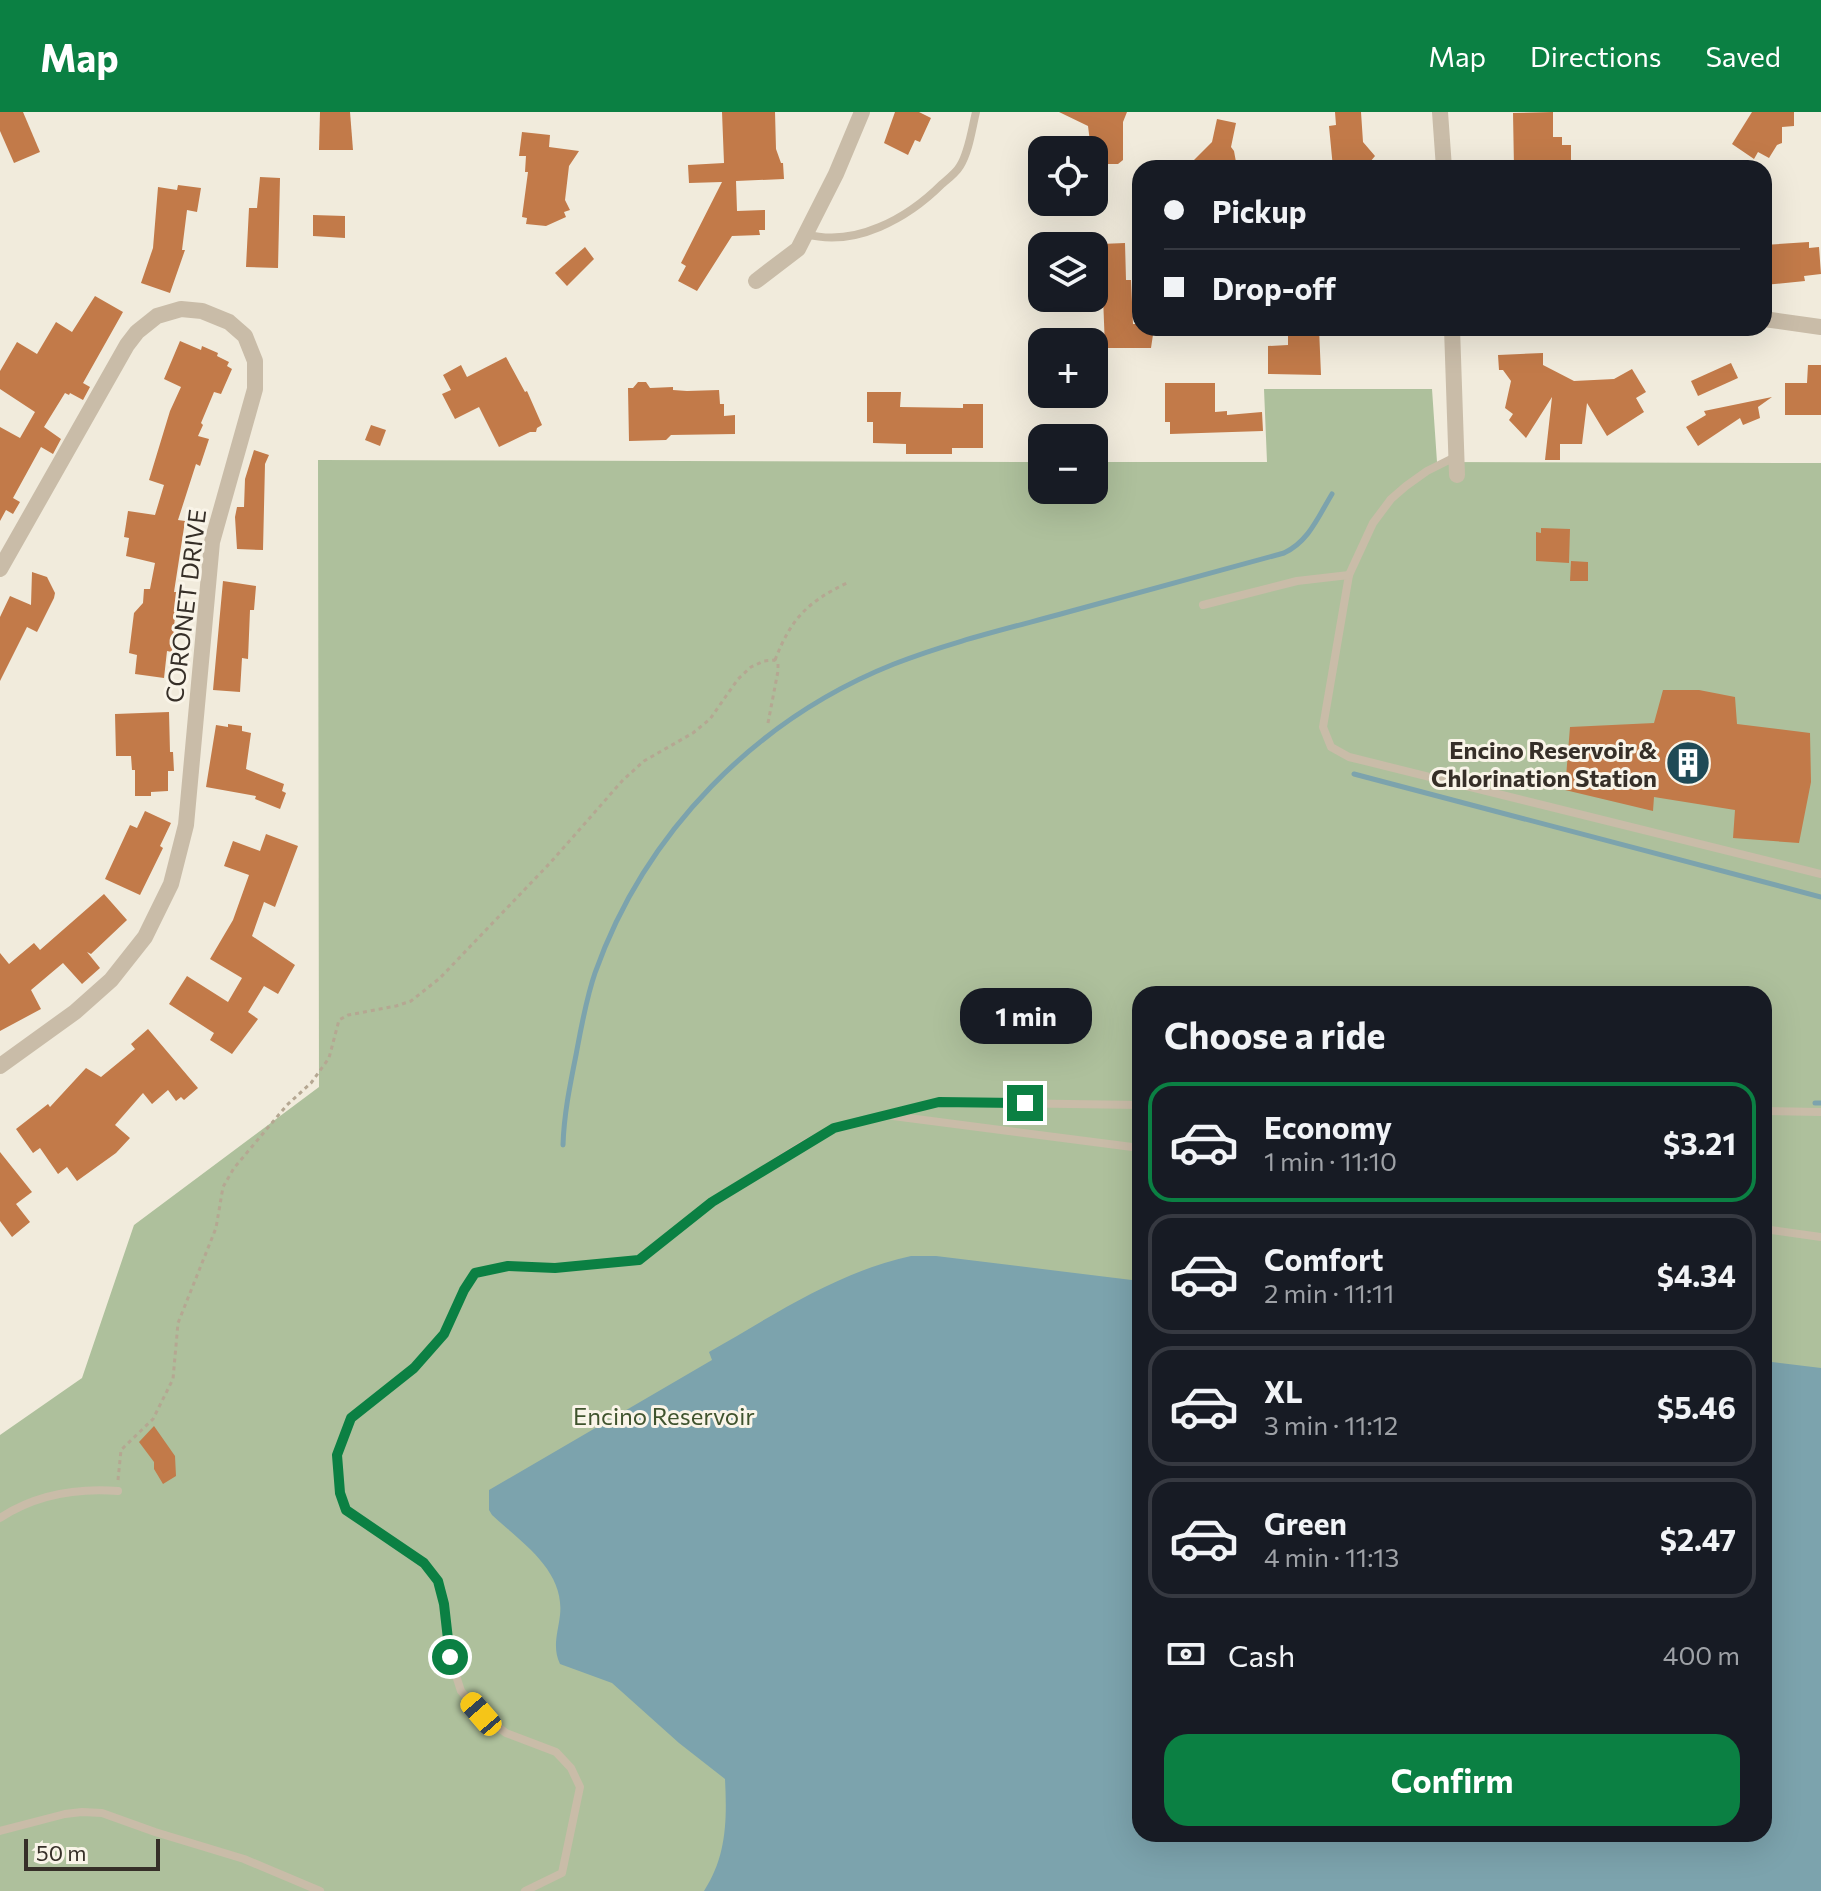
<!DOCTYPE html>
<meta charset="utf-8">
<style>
:root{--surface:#171b24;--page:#20242c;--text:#f1f3f6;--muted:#9ea1a6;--line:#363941;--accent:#0b8043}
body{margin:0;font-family:Commissioner,sans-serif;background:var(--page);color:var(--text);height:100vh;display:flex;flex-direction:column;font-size:30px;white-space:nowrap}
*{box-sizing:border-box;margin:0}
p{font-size:26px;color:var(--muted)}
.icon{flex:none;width:44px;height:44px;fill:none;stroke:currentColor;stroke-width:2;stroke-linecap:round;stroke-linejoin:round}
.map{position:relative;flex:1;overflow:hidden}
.drawer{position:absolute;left:1132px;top:874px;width:640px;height:856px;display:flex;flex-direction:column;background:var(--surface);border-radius:24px;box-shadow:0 8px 32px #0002}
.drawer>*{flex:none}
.banner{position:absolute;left:1132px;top:48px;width:640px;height:176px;border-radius:24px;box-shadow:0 8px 32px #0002;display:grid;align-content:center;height:176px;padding:0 32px;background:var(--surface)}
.tools{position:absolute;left:1028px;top:24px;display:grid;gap:16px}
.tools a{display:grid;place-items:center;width:80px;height:80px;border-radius:16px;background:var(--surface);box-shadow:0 8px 32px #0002;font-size:40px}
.scale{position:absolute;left:24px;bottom:20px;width:136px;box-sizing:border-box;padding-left:8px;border:4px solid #362f28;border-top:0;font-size:22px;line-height:28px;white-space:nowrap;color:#362f28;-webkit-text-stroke:6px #f9f4e8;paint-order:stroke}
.end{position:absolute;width:36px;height:36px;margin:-18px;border:10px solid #0b8043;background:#fff;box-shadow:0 0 0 4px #fff}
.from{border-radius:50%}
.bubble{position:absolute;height:56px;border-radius:24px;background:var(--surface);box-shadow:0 8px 32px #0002;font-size:26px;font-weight:700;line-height:56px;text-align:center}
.car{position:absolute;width:24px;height:48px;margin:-24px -12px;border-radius:10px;box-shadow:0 0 6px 2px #0007;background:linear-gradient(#f5c518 24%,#345 0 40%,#f5c518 0 76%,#345 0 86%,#f5c518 0)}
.banner b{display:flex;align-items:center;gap:28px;height:76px;font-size:30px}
.banner b+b{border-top:2px solid var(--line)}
.banner i{width:20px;height:20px;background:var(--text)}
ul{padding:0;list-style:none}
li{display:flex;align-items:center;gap:24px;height:120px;margin:0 16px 12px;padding:0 16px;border:4px solid var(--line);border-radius:24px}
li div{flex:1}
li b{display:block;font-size:30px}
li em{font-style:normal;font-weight:700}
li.selected{border-color:var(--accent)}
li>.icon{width:72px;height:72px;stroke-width:1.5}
h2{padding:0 32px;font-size:36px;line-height:96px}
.pay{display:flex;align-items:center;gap:20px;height:88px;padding:0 32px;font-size:30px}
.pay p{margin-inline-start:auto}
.cta{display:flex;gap:16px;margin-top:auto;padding:16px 32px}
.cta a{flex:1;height:92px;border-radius:24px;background:var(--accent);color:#fff;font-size:32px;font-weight:700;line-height:92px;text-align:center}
header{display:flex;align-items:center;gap:48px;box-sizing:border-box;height:112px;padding:0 40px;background:var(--accent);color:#fff}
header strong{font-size:38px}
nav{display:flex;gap:44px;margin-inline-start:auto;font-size:28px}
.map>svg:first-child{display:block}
.green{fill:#aec09c;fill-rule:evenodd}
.water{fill:#7ca3ad}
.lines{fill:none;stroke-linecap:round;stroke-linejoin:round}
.stream{stroke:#7ca3ad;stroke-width:5}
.building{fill:#c27a49}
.path{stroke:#b5a792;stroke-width:3;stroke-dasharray:4 4;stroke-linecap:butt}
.service{stroke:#c9bca8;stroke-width:8}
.minor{stroke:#c9bca8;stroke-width:16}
.route{stroke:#0b8043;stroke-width:10}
.labels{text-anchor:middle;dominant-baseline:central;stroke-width:6;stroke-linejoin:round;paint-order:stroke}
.street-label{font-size:24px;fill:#362f28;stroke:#f9f4e8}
.poi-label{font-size:24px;font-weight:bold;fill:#362f28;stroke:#f9f4e8;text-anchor:end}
.park-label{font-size:24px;fill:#3f532d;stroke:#f9f4e8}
</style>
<header>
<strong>Map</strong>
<nav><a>Map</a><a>Directions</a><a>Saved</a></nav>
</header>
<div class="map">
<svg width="1821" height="1779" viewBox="0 0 1821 1779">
<rect width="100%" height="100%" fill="#f1ebdc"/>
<path class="green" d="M 1264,277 L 1432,277 L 1437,350 L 1821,351 L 1821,1779 L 0,1779 L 0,1323 L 82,1266 L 134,1113 L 319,975 L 318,348 L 1042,350 L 1042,378 L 1094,378 L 1094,350 L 1267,350 ZM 1140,882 L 1764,882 L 1764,1722 L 1140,1722 Z"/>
<path class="water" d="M 911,1144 L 936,1144 L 1140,1169 L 1140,1722 L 1764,1722 L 1764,1249 L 1821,1256 L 1821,1779 L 704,1779 C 727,1744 727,1707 725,1667 L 679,1631 L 612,1571 L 560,1552 C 552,1535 558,1521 560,1503 C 565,1458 521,1430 492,1403 L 489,1398 L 489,1378 L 712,1248 L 709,1240 C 774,1203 837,1160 911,1144 Z"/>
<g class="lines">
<g class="stream">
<polyline points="1354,662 1821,785"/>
<polyline points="1815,991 1821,991"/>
<path d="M 563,1033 C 564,1002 570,973 576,943 C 581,916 586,887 595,861 C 645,720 756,607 894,552 C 950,530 1010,516 1068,500 C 1140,481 1212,461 1284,441 C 1309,429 1318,405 1332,382"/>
</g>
</g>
<g class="building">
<polygon points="0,0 23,0 40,40 14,51 0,19"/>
<polygon points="320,0 350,0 353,38 319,38"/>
<polygon points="722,0 775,0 776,37 781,51 783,51 784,67 736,69 737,99 765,98 765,118 759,118 760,123 732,124 697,179 678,169 686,154 681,151 722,70 689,71 688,53 724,51"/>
<polygon points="895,0 919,0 931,6 920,30 915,28 908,43 884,31"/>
<polygon points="1059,0 1127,0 1123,10 1123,48 1118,52 1106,52 1094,78 1094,38 1091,38 1088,14"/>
<polygon points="1335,0 1361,0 1363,30 1375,44 1365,56 1333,56 1329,14 1336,13"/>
<polygon points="1553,0 1553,25 1562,25 1562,33 1571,33 1571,50 1555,50 1555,56 1514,56 1513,1"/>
<polygon points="1752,0 1794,0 1794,14 1782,15 1782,31 1777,33 1769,46 1758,40 1754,47 1732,32"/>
<polygon points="1217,7 1236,11 1231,35 1234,39 1236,50 1231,56 1200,56 1193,49 1212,30"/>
<polygon points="522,20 550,23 549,35 579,39 569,54 565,88 570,98 564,100 566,105 546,114 526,112 527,106 522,105 528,60 525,60 526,44 519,44"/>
<polygon points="260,65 280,66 278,156 246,155 249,96 257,96"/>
<polygon points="178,73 201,76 197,100 187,98 182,138 185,138 170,181 141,171 153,136 158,75 177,78"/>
<polygon points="313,103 345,104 345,126 313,124"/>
<polygon points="1809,130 1809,136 1819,135 1821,162 1804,164 1805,169 1764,173 1764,133"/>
<polygon points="1125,131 1126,168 1131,168 1133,212 1140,212 1140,216 1154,216 1151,236 1105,236 1101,132"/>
<polygon points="585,135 594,147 567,174 555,161"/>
<polygon points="95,184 123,200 83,271 90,275 83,288 70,281 69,283 65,281 44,315 61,327 53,342 41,335 13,386 20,390 13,402 6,398 0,409 0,315 20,326 35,300 0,277 0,259 17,230 37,242 56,210 72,220"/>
<polygon points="1288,216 1319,216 1321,263 1268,262 1268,234 1288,233"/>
<polygon points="180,229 201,238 202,234 218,241 217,244 229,250 227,254 232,257 221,282 214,280 201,311 203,313 198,324 209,327 200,354 196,352 178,408 185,409 174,480 177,480 172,540 167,539 164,566 135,562 137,543 129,541 134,501 143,491 144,477 150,477 155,451 126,444 129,426 124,425 128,399 155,403 164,373 149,368 170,299 181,275 164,267"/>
<polygon points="1543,241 1543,253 1574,269 1614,267 1632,257 1646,280 1636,286 1644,300 1607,324 1587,291 1582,332 1560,332 1560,348 1545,348 1552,285 1526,326 1509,308 1513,302 1505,296 1511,269 1503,258 1499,258 1498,243"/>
<polygon points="506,245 525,280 527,279 542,313 537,316 536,320 530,320 499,335 479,295 455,307 442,282 451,278 443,263 461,253 467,265"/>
<polygon points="1731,251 1738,266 1698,284 1691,269"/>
<polygon points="1808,253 1821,253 1821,303 1785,303 1785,271 1807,271"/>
<polygon points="638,270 646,270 650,276 673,275 673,278 687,279 719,278 720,292 724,292 724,304 735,303 735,322 671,323 666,328 629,329 628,276 633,276"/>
<polygon points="1165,271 1215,271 1215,300 1227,299 1227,303 1262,300 1263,319 1170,322 1170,310 1165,310"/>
<polygon points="867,280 901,280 900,295 963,296 963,292 983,292 983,336 952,336 952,342 906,342 906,332 873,331 873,310 867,310"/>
<polygon points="1772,285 1758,295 1760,306 1743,313 1740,306 1698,334 1686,315 1706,303 1704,299"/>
<polygon points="371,313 386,318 380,334 365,328"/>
<polygon points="254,338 269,343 265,352 263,438 237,437 235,405 237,395 244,395 245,367"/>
<polygon points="1541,416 1570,417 1569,451 1536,449 1536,420 1541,421"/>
<polygon points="1571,449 1588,450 1588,469 1570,469"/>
<polygon points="32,460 47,465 55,481 54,486 37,520 27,515 0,569 0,505 10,484 31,493"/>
<polygon points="223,469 256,474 254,498 250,498 248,547 242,546 240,580 213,578"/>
<polygon points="1663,578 1699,578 1735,585 1737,612 1810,621 1811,670 1799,731 1733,726 1735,698 1654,685 1653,699 1565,678 1570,615 1654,611"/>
<polygon points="169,600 170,640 173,640 174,659 168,659 168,679 151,680 151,684 135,684 135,658 132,658 131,644 116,644 115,602"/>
<polygon points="228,612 242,614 242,619 251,621 246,657 284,672 282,679 286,681 280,697 255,687 256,684 206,675 216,613 228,615"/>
<polygon points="145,699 171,711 160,734 163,736 140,783 105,767 130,713 137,716"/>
<polygon points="266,722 298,734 275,795 264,790 252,824 295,853 278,882 264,874 248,900 258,907 232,942 210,928 214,921 169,892 187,864 228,890 242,866 210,847 233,808 249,763 224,754 233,729 260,739"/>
<polygon points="104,782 127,808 91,842 87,840 100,856 82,872 63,851 31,878 41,897 0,919 0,841 9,852 34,831 40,838"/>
<polygon points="148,917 198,976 184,988 181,985 176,989 168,978 152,992 143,981 115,1013 130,1026 116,1041 77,1069 67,1055 58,1062 40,1036 33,1041 16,1017 48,992 50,995 86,956 101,965 135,937 131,932"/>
<polygon points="0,1040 32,1080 16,1092 30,1110 12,1125 0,1109"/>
<polygon points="154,1314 175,1344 176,1364 163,1372 154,1357 154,1350 139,1330"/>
</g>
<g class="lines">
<g class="path">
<path d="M 775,548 C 791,507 807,490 847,471"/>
<polyline points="118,1368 121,1338 153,1307 173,1267 178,1211 216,1116 223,1075 234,1056 287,993 311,971 329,946 339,908 348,903 396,894 411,889 440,866 550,751 623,668 644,649 693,621 710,607 738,567 751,555 764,549 775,548 778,551 778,559 768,611"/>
</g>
<g class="service">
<path d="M 806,122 C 855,136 908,106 942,72 C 948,67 956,61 960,54 C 969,40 972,16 976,0"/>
<polyline points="1455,345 1427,359 1406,374 1391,387 1373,411 1349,463 1323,615 1331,635 1349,645 1821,762"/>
<polyline points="1203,493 1297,469 1349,463"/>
<polyline points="1764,999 1821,1000"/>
<polyline points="893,1004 1140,1036"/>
<polyline points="1764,1117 1821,1125"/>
<path d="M 0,1406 C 35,1383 77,1376 118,1379"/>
<polyline points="0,1719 65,1702 82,1700 102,1701 155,1720 244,1747 320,1779"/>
<polyline points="525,1779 562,1761 580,1675 571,1656 556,1640 506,1621 481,1602 461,1579 450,1545 444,1492 438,1469 424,1451 346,1398 340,1381 337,1343 351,1306 414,1256 444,1222 464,1178 475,1161 508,1154 555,1156 639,1148 712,1090 804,1032 834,1016 884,1003 939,990 1140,993"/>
</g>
<g class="minor">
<polyline points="1440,0 1444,56"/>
<polyline points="756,169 798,137 836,62 862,0"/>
<polyline points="1764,207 1821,215"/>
<polyline points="1452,216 1457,363"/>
<polyline points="1592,216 1641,216"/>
<polyline points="0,457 127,233 137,220 157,204 181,197 202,199 229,210 245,224 255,249 255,277 212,430 186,713 171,772 145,825 111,868 75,900 0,954"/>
</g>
</g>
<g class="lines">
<polyline class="route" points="450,1545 444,1492 438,1469 424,1451 346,1398 340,1381 337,1343 351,1306 414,1256 444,1222 464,1178 475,1161 508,1154 555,1156 639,1148 712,1090 834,1016 939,990 1025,991"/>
</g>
<defs>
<g id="building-disc" transform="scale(2.3)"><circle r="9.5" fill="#1f4a56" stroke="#f9f4e8"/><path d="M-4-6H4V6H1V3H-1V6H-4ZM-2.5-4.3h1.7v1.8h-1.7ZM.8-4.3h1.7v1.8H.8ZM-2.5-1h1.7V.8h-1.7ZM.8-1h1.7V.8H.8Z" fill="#fff"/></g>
</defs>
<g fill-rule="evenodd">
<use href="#building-disc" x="1688" y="651"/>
</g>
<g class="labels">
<g class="street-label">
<text transform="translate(185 494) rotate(-83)">CORONET DRIVE</text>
</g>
<g class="poi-label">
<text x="1657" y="637">Encino Reservoir &amp;<tspan x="1657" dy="28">Chlorination Station</tspan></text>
</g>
<g class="park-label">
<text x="664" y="1303">Encino Reservoir</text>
</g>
</g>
</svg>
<div class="tools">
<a><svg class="icon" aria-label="locate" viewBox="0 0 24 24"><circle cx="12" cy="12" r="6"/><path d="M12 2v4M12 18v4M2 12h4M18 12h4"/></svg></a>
<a><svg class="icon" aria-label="layers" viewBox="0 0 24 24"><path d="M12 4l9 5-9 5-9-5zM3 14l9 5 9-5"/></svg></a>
<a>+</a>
<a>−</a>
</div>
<div class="scale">50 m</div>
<i class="end from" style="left:450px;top:1545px"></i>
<i class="end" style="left:1025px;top:991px"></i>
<div class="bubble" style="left:960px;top:876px;width:132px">1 min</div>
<i class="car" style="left:481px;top:1602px;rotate:319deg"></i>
<div class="banner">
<b><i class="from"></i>Pickup</b>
<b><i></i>Drop-off</b>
</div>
<section class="drawer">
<h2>Choose a ride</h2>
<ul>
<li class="selected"><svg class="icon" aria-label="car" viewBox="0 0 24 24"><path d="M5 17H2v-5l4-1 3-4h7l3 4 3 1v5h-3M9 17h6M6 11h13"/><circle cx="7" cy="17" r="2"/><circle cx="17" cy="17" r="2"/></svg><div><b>Economy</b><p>1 min · 11:10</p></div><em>$3.21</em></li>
<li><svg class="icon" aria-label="car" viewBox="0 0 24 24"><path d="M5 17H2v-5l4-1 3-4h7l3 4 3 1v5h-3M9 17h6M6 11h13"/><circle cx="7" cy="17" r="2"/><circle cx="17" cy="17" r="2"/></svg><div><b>Comfort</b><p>2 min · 11:11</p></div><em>$4.34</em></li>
<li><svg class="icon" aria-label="car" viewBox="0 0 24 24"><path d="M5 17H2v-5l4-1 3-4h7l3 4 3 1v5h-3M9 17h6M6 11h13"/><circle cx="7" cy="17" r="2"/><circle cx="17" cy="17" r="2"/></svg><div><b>XL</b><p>3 min · 11:12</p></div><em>$5.46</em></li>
<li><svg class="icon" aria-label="car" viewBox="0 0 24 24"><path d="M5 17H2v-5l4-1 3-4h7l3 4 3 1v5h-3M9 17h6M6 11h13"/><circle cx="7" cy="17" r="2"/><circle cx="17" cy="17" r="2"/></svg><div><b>Green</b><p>4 min · 11:13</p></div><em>$2.47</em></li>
</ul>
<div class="pay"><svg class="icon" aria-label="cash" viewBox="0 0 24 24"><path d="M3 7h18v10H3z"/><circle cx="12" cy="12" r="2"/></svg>Cash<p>400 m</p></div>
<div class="cta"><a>Confirm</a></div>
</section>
</div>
